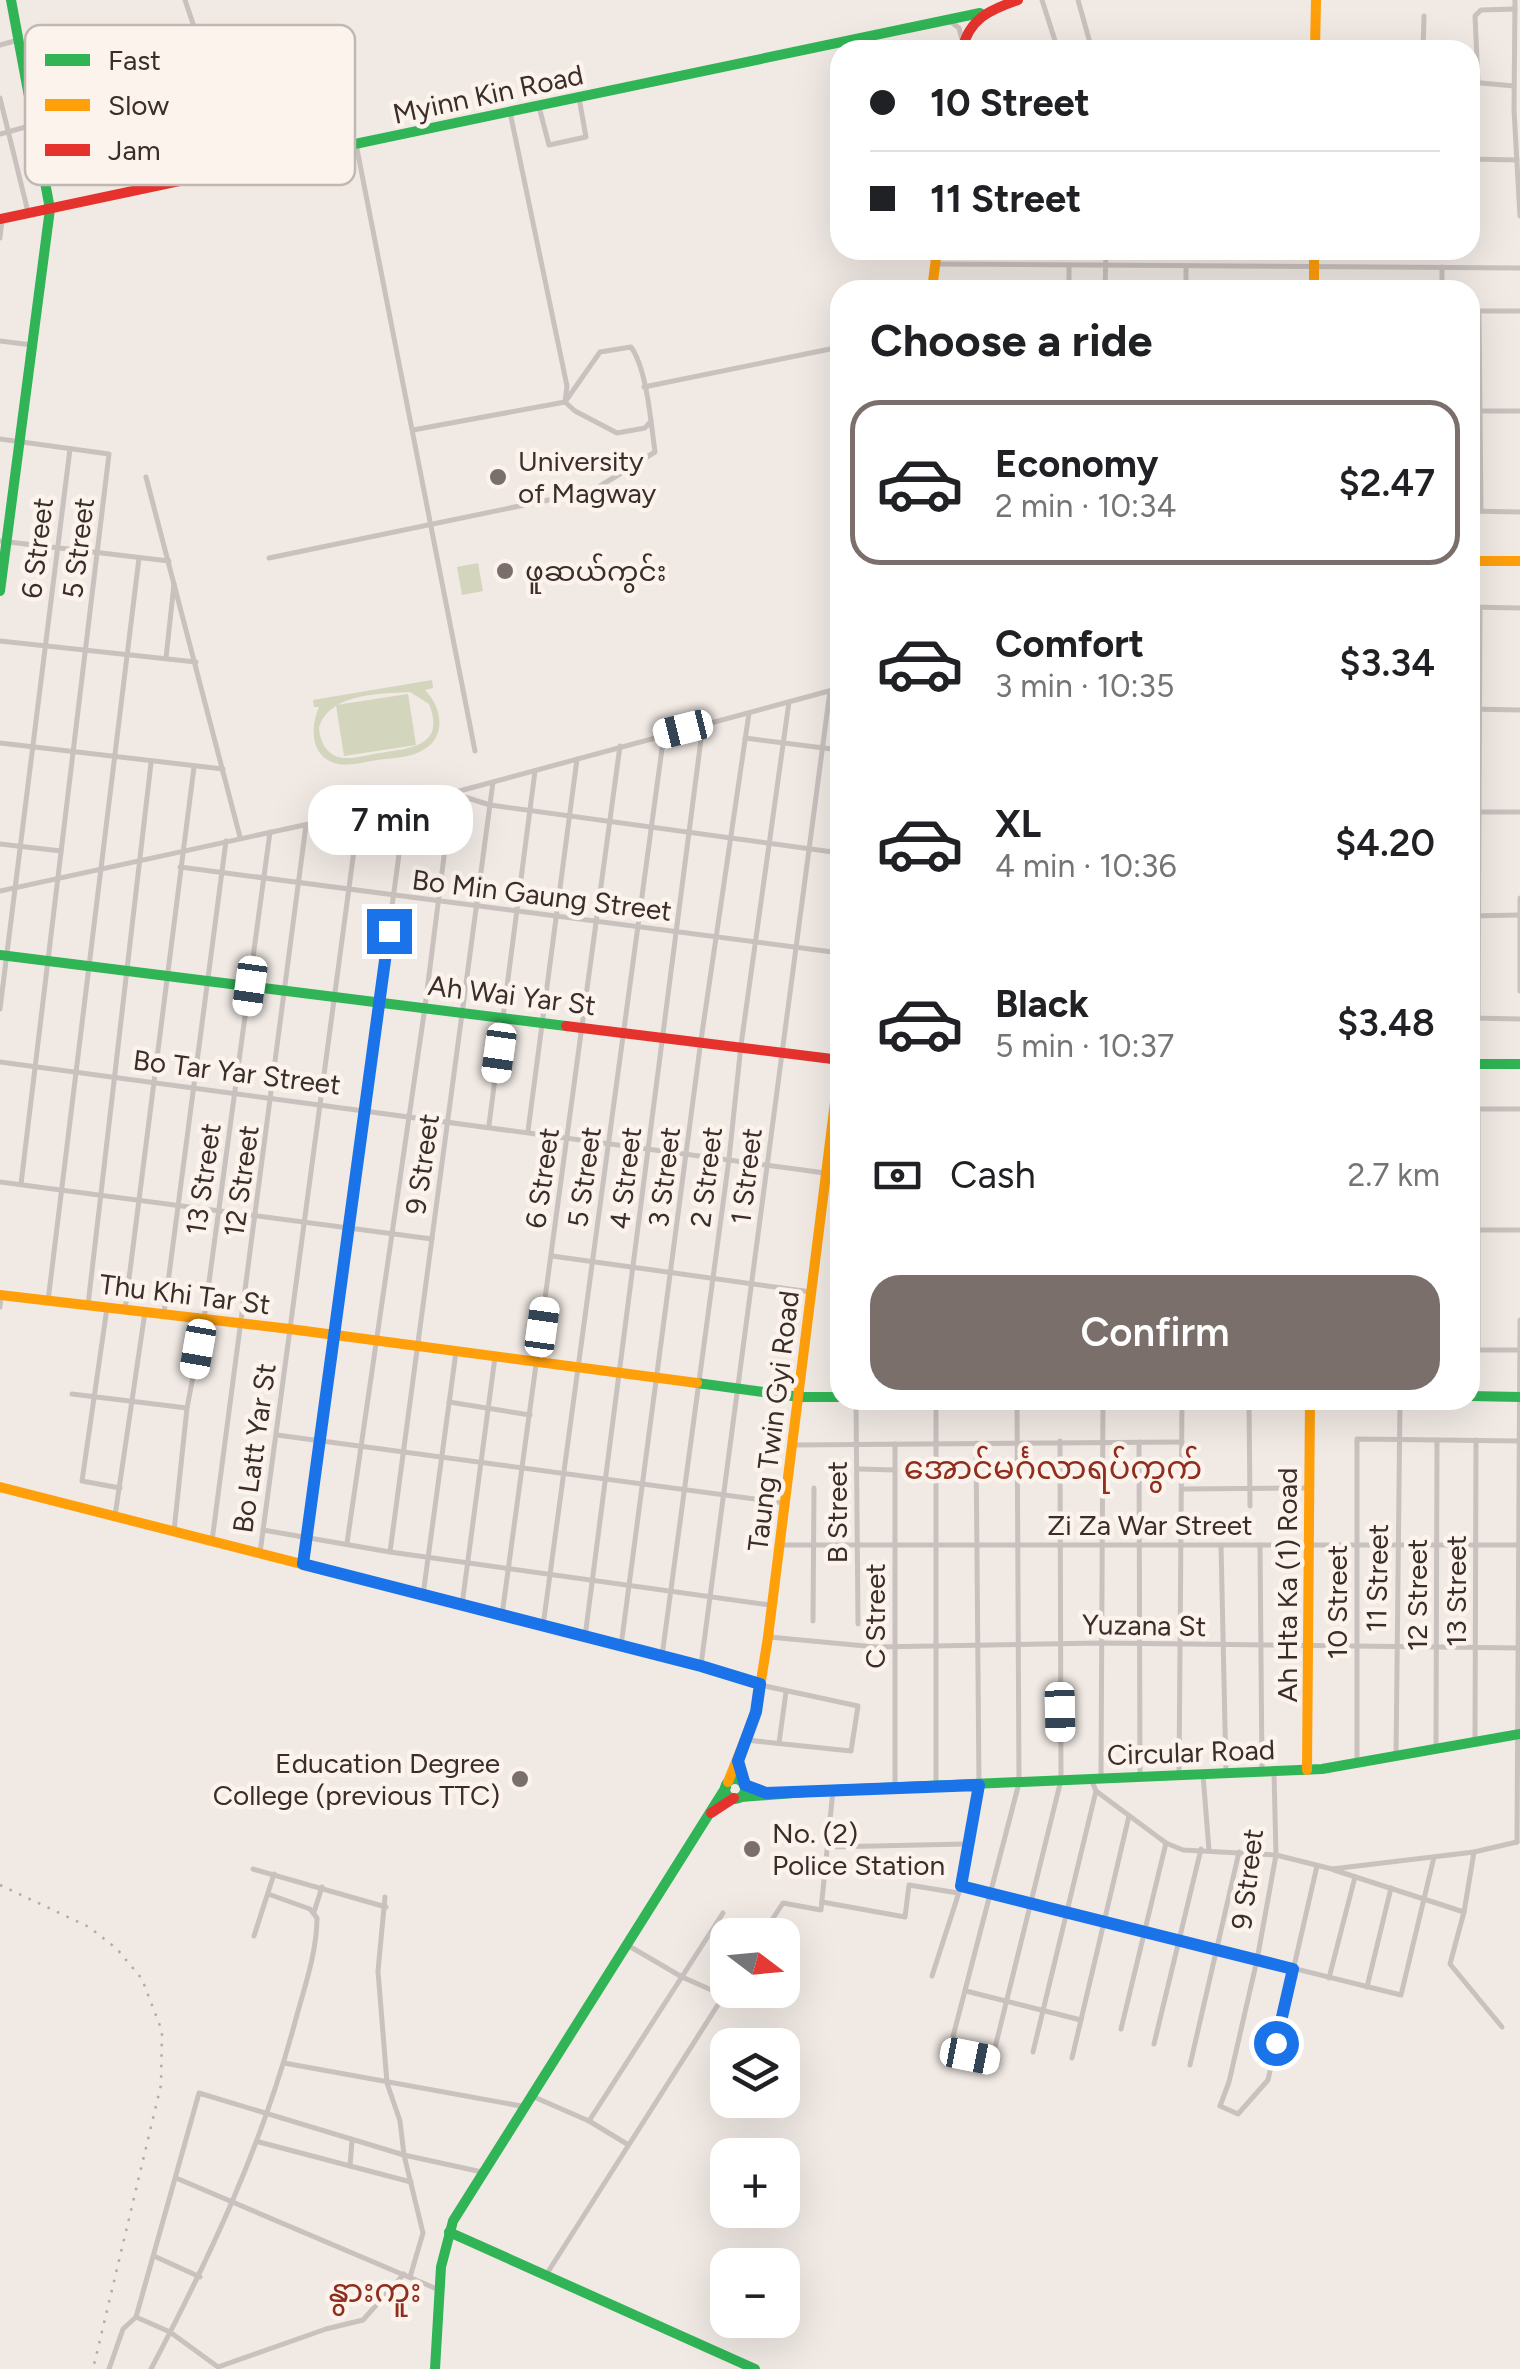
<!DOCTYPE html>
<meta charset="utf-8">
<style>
:root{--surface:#fff;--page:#f6f6f6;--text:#202124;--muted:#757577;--line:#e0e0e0;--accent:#7a6f6b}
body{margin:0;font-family:Figtree,"Noto Sans Myanmar",sans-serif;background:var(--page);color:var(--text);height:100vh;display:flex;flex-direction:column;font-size:38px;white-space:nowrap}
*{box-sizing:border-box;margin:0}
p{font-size:32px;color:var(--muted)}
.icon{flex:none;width:55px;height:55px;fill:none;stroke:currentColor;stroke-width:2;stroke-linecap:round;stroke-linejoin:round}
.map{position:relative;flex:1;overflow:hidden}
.panel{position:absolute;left:830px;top:280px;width:650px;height:1130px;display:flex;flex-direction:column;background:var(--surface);border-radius:30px;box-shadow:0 10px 40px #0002}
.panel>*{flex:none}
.top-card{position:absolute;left:830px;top:40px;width:650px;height:220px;border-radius:30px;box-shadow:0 10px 40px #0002;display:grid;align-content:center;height:220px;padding:0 40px;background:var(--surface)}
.needle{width:65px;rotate:106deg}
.buttons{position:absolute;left:710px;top:1918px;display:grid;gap:20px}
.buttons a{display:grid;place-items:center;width:90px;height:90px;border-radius:20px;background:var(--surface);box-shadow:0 10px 40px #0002;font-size:50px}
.end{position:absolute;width:45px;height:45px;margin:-22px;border:12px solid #1a73e8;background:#fff;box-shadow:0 0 0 5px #fff}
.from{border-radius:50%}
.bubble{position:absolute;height:70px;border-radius:30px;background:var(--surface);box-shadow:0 10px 40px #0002;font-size:32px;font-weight:600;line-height:70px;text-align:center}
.car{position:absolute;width:30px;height:60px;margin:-30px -15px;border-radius:12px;box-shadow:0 0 8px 2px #0007;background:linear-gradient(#fff 24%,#345 0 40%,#fff 0 76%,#345 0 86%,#fff 0)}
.top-card b{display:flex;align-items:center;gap:35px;height:95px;font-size:38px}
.top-card b+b{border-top:2px solid var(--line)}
.top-card i{width:25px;height:25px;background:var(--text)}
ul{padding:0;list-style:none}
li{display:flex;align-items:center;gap:30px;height:165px;margin:0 20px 15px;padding:0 20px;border:5px solid transparent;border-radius:30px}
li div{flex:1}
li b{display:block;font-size:38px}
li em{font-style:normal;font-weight:600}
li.active{border-color:var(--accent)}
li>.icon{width:90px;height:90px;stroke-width:1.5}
h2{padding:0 40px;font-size:45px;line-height:120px}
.pay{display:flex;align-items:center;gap:25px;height:110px;padding:0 40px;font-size:38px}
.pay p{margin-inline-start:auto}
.cta{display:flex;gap:20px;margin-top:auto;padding:20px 40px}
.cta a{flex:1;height:115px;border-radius:30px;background:var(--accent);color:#fff;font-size:40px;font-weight:600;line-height:115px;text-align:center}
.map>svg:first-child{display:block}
.green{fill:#d3d5bd;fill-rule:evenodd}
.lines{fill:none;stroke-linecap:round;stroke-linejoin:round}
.street{stroke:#c9c1bd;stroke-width:5}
.fast{stroke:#30b455;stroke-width:10}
.slow{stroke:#ff9f0a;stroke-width:10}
.jam{stroke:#e5322d;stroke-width:10}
.rail{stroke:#b1aaa7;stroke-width:2.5;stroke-dasharray:2.5 8;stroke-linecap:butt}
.route{stroke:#1a73e8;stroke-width:12}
.poi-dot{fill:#7a6f6b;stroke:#fbf3ec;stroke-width:4}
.labels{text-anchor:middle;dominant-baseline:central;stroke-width:9;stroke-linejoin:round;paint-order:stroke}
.street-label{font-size:28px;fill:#3b2d2a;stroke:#fbf3ec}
.poi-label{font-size:28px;fill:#3b2d2a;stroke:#fbf3ec;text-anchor:start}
.quarter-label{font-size:32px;fill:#902d1d;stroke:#fbf3ec}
.key{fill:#fbf3ec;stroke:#c1b8b2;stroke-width:2.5}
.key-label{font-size:28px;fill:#3b2d2a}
</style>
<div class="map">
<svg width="1520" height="2369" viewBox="0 0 1520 2369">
<rect width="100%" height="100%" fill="#f0e9e4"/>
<g class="green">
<polygon points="478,563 483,591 462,595 457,567"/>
<path d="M 432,680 L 433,688 L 425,690 C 442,707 447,737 423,750 C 410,758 392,758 377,760 C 365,762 351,766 338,764 C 310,758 310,727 319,707 L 314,707 L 313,700 ZM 410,692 L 429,704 C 446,746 411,748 380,753 C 366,755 346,762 333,755 C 323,748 320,739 319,728 C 329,693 379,694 410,692 Z"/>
<polygon points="408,694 416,745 344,756 336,705"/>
</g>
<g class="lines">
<g class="street">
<polyline points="185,0 242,168"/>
<polyline points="1042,0 1058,50"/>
<polyline points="1078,0 1092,50"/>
<polyline points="1515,0 1514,110 1520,216"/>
<polyline points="951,22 959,28 962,39"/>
<polyline points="0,45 18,40"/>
<polyline points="1423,50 1424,16"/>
<polyline points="1470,82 1514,86"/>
<polyline points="1478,82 1475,16 1481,10 1515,9"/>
<polyline points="0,98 28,212"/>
<polyline points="539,107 549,145 586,137 579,98"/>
<polyline points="0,134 33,125"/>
<polyline points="356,144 475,751"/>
<polyline points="1470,159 1517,160"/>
<polyline points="0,238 2,219"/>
<polyline points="938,264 1520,268"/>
<polyline points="1069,265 1069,290"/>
<polyline points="1442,267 1442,290"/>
<polyline points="1105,290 1106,250"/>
<polyline points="1186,290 1186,266"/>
<polyline points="1470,311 1520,311"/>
<polyline points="1479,311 1481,511"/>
<polyline points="0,341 32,345"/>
<polyline points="644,387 840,347"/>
<polyline points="1470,411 1520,411"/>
<polyline points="413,430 565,402 567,386 510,112"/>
<polyline points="0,439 109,454 21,1184"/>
<polyline points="146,477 240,837"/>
<polyline points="1470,511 1520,512"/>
<polyline points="0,541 169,561"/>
<path d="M 269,558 L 592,491 L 655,452 C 651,424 647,369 631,347 L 600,352 L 565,402 L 575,411 L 617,433 L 645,428 L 650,422"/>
<polyline points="1470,607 1520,608"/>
<polyline points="0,641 196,662"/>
<polyline points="166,658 174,584"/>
<polyline points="1470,709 1520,710"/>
<polyline points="745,738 840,750"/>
<polyline points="0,743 223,769"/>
<polyline points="1470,812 1520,812"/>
<polyline points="0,844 61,851"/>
<polyline points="180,867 840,953"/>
<polyline points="0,891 452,793 490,805 840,853"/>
<polyline points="1520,898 1520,991"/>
<polyline points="1470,916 1520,915"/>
<polyline points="0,1009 70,449"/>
<polyline points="1470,1018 1520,1019"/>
<polyline points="1478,1018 1480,608"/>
<polyline points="0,1062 825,1173"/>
<polyline points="1470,1109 1520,1109"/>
<polyline points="489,1125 535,771"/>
<polyline points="528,1131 577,759"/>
<polyline points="0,1182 432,1239"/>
<polyline points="1470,1230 1520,1230"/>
<polyline points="552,1256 811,1292"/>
<polyline points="48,1301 139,558"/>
<polyline points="88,1305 151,763"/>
<polyline points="0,1307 1,1295"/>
<polyline points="107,1308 82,1481 120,1488"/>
<polyline points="125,1310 194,767"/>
<polyline points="164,1313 226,841"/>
<polyline points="1470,1350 1520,1350"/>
<polyline points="1478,1350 1478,1109"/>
<polyline points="72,1394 187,1408"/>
<polyline points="856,1400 858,1624"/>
<polyline points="1017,1400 1019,1783 949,2052 992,2060 1061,1780 1060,1441"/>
<polyline points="1249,1400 1250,1506"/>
<polyline points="449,1402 530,1415"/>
<polyline points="277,1435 784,1503"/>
<polyline points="1139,1442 1140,1775"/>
<polyline points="895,1444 895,1788"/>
<polyline points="793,1445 1182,1442"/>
<polyline points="858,1469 895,1470"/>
<polyline points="1183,1489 1310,1488"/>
<polyline points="115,1516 145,1312"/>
<polyline points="263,1530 390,1552 770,1605"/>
<polyline points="174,1531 187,1408 204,1319 270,832"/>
<polyline points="212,1541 306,825"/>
<polyline points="347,1543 425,1007 452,793 840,688"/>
<polyline points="780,1545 1520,1545"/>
<polyline points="1221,1545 1226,1772"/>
<polyline points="1260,1545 1262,1772"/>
<polyline points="390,1552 493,782"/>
<polyline points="260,1553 359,813"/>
<polyline points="303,1563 406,803"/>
<polyline points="423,1595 456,1352"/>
<polyline points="462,1605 495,1357"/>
<polyline points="502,1615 620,746"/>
<polyline points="813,1621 814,1488"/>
<polyline points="543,1626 664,734"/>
<polyline points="585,1637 703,724"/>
<polyline points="769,1637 876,1647 1101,1643 1520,1648"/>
<polyline points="621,1646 701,1040 749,713"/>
<polyline points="662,1656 729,1159 741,1045 789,702"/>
<polyline points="701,1665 830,691"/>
<polyline points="746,1740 851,1751 858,1706 760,1685"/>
<polyline points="1475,1742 1476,1440"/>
<polyline points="779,1743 786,1692"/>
<polyline points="1436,1747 1437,1440"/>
<polyline points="1396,1757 1400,1400"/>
<polyline points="1357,1763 1357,1439 1520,1441"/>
<polyline points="1274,1772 1276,1855 1257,1960 1229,2082 1220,2106 1238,2114 1268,2080 1317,1866"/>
<polyline points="1203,1775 1209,1850"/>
<polyline points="1179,1776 1182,1400"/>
<polyline points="1101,1777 1103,1400"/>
<polyline points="936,1786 936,1400"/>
<polyline points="1096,1791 1166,1843 1183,1850 1276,1855 1332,1869 1474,1852 1517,1842"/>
<polyline points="1517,1842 1520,1320"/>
<polyline points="827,1847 966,1844"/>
<polyline points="1474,1852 1464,1912 1450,1964 1502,2027"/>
<polyline points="253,1869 386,1907"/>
<polyline points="1334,1870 1464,1912"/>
<polyline points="961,1886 1401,1995 1434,1857"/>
<polyline points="385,1897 378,1971 387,2083 400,2121 404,2155 423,2233 410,2277"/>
<polyline points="822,1902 905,1917 909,1885 958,1893"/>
<polyline points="314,1912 322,1887"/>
<polyline points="762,1935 783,1903 821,1910 833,1790"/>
<polyline points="254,1936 274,1874"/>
<polyline points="629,1946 682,1977 723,1995"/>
<polyline points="932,1976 961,1886 979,1785 976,1443"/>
<polyline points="1329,1978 1355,1877"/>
<polyline points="1367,1987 1391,1888"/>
<polyline points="966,1991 1081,2020"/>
<polyline points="1121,2029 1166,1843"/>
<polyline points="1154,2044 1201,1849"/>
<polyline points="1033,2052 1096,1791 1091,1779"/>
<polyline points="1072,2058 1129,1816"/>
<polyline points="284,2063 521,2106"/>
<polyline points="1190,2065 1239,1852"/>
<polyline points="534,2097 589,2121 723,1913"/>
<polyline points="589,2121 627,2144"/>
<polyline points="259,2142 411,2182"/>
<polyline points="350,2166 352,2140"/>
<polyline points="176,2178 437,2289"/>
<polyline points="154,2256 200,2277"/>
<polyline points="546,2275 728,1989"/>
<polyline points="136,2317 170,2332 218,2367 326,2329 363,2320 404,2274"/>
<polyline points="109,2369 123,2329 136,2317 199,2093 404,2155 482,2172"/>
<path d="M 151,2369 C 210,2257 262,2146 295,2022 C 304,1989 317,1952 317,1918 L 310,1909 L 268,1894"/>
</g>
<g class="fast">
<polyline points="312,153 980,13"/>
<polyline points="0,591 50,209 11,0"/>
<polyline points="0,955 566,1026"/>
<polyline points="1470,1064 1520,1064"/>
<polyline points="697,1383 800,1397 840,1397"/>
<polyline points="1470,1396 1520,1397"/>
<circle cx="735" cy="1789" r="10"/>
<polyline points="745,1785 763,1792"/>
<polyline points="741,1797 833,1790 1322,1769 1520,1734"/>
<polyline points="449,2232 755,2369"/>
<polyline points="435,2369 441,2267 453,2221 726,1787"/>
</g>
<g class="slow">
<polyline points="1315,50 1316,0"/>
<polyline points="1314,250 1314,290"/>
<polyline points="932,290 937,250"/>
<polyline points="1470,561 1520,561"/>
<polyline points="0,1295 290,1329 697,1383"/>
<polyline points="0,1487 701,1666 760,1685"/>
<polyline points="1307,1770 1310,1400"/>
<polyline points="728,1782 756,1712 768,1637 840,1062"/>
</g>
<g class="jam">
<path d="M 962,50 C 969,19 989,10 1018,0"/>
<polyline points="0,219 312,153"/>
<polyline points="566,1026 840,1060"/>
<polyline points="711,1813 734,1798"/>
</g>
<polyline class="rail" points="0,1885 89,1927 117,1949 142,1979 162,2031 161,2085 93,2369"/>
</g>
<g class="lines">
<polyline class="route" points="389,931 303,1564 701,1666 760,1684 756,1712 738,1761 745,1785 766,1793 979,1785 961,1886 1293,1969 1276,2043"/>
</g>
<g class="poi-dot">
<circle cx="498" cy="477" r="10"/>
<circle cx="505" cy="571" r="10"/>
<circle cx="520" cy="1779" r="10"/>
<circle cx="752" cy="1849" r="10"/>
</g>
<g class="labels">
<g class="street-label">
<text transform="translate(488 94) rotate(-12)">Myinn Kin Road</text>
<text transform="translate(37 548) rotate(-83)">6 Street</text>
<text transform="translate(78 548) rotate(-83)">5 Street</text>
<text transform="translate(542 895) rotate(7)">Bo Min Gaung Street</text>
<text transform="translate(512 995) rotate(7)">Ah Wai Yar St</text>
<text transform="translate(237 1072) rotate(7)">Bo Tar Yar Street</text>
<text transform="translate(422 1164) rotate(-82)">9 Street</text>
<text transform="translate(746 1176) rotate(-83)">1 Street</text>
<text transform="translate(584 1177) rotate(-82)">5 Street</text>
<text transform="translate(664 1177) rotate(-83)">3 Street</text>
<text transform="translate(706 1177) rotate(-83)">2 Street</text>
<text transform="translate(542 1178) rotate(-82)">6 Street</text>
<text transform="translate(625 1178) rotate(-83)">4 Street</text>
<text transform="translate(203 1179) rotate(-82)">13 Street</text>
<text transform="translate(241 1181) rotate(-82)">12 Street</text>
<text transform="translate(185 1294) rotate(7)">Thu Khi Tar St</text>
<text transform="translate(773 1421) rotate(-83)">Taung Twin Gyi Road</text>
<text transform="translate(254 1448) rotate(-82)">Bo Latt Yar St</text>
<text transform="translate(837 1512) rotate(-90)">B Street</text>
<text x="1150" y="1525">Zi Za War Street</text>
<text transform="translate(1377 1578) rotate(-89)">11 Street</text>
<text transform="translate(1287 1585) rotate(-90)">Ah Hta Ka (1) Road</text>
<text transform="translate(1456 1591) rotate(-90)">13 Street</text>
<text transform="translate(1417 1595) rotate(-90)">12 Street</text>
<text transform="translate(1337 1602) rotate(-90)">10 Street</text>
<text transform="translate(875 1616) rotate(-90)">C Street</text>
<text transform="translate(1144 1625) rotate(1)">Yuzana St</text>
<text transform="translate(1191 1752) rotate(-2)">Circular Road</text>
<text transform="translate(1247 1879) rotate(-83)">9 Street</text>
</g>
<g class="poi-label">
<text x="518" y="461">University<tspan x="518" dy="32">of Magway</tspan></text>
<text x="525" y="571">ဖူဆယ်ကွင်း</text>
<text x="500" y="1763" text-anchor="end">Education Degree<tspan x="500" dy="32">College (previous TTC)</tspan></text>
<text x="772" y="1833">No. (2)<tspan x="772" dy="32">Police Station</tspan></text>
</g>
<g class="quarter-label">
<text x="1053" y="1468">အောင်မင်္ဂလာရပ်ကွက်</text>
<text x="375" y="2291">နွားကူး</text>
</g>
</g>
<rect x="25" y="25" width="330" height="160" rx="15" class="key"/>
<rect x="45" y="54" width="45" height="12" fill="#30b455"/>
<rect x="45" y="99" width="45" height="12" fill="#ff9f0a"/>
<rect x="45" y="144" width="45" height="12" fill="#e5322d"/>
<g class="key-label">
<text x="108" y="70">Fast</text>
<text x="108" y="115">Slow</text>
<text x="108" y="160">Jam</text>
</g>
</svg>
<div class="buttons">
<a><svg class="needle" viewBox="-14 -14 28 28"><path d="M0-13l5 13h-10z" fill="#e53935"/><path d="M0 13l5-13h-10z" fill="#757577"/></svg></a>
<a><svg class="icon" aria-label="layers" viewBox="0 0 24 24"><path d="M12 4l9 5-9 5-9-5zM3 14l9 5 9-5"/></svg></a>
<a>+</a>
<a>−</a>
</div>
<i class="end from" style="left:1276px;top:2043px"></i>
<i class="end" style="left:389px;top:931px"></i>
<div class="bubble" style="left:308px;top:785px;width:165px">7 min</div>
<i class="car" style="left:683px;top:729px;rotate:256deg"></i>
<i class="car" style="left:250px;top:986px;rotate:188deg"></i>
<i class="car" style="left:499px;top:1053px;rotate:188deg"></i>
<i class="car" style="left:542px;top:1327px;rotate:8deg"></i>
<i class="car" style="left:198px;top:1349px;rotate:190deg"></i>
<i class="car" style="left:1060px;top:1712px;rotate:179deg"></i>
<i class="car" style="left:970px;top:2056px;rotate:101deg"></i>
<div class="top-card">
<b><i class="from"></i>10 Street</b>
<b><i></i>11 Street</b>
</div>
<section class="panel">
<h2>Choose a ride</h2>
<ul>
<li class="active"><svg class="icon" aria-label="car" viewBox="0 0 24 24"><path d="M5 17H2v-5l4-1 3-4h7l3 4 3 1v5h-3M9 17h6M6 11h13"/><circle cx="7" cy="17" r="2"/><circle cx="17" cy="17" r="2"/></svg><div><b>Economy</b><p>2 min · 10:34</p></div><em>$2.47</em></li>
<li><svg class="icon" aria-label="car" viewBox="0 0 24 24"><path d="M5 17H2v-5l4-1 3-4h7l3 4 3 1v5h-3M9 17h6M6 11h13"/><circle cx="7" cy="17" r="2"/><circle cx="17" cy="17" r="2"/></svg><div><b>Comfort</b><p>3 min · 10:35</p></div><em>$3.34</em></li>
<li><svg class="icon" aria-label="car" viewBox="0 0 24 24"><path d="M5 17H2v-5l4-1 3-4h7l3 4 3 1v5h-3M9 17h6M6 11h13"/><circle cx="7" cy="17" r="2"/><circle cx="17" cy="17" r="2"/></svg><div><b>XL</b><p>4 min · 10:36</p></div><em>$4.20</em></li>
<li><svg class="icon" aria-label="car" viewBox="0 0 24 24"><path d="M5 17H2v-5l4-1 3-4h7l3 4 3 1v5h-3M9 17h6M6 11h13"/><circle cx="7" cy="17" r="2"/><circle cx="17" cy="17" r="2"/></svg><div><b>Black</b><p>5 min · 10:37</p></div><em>$3.48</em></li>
</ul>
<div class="pay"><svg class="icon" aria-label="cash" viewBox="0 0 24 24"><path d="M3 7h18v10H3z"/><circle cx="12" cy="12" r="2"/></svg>Cash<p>2.7 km</p></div>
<div class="cta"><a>Confirm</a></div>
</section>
</div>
